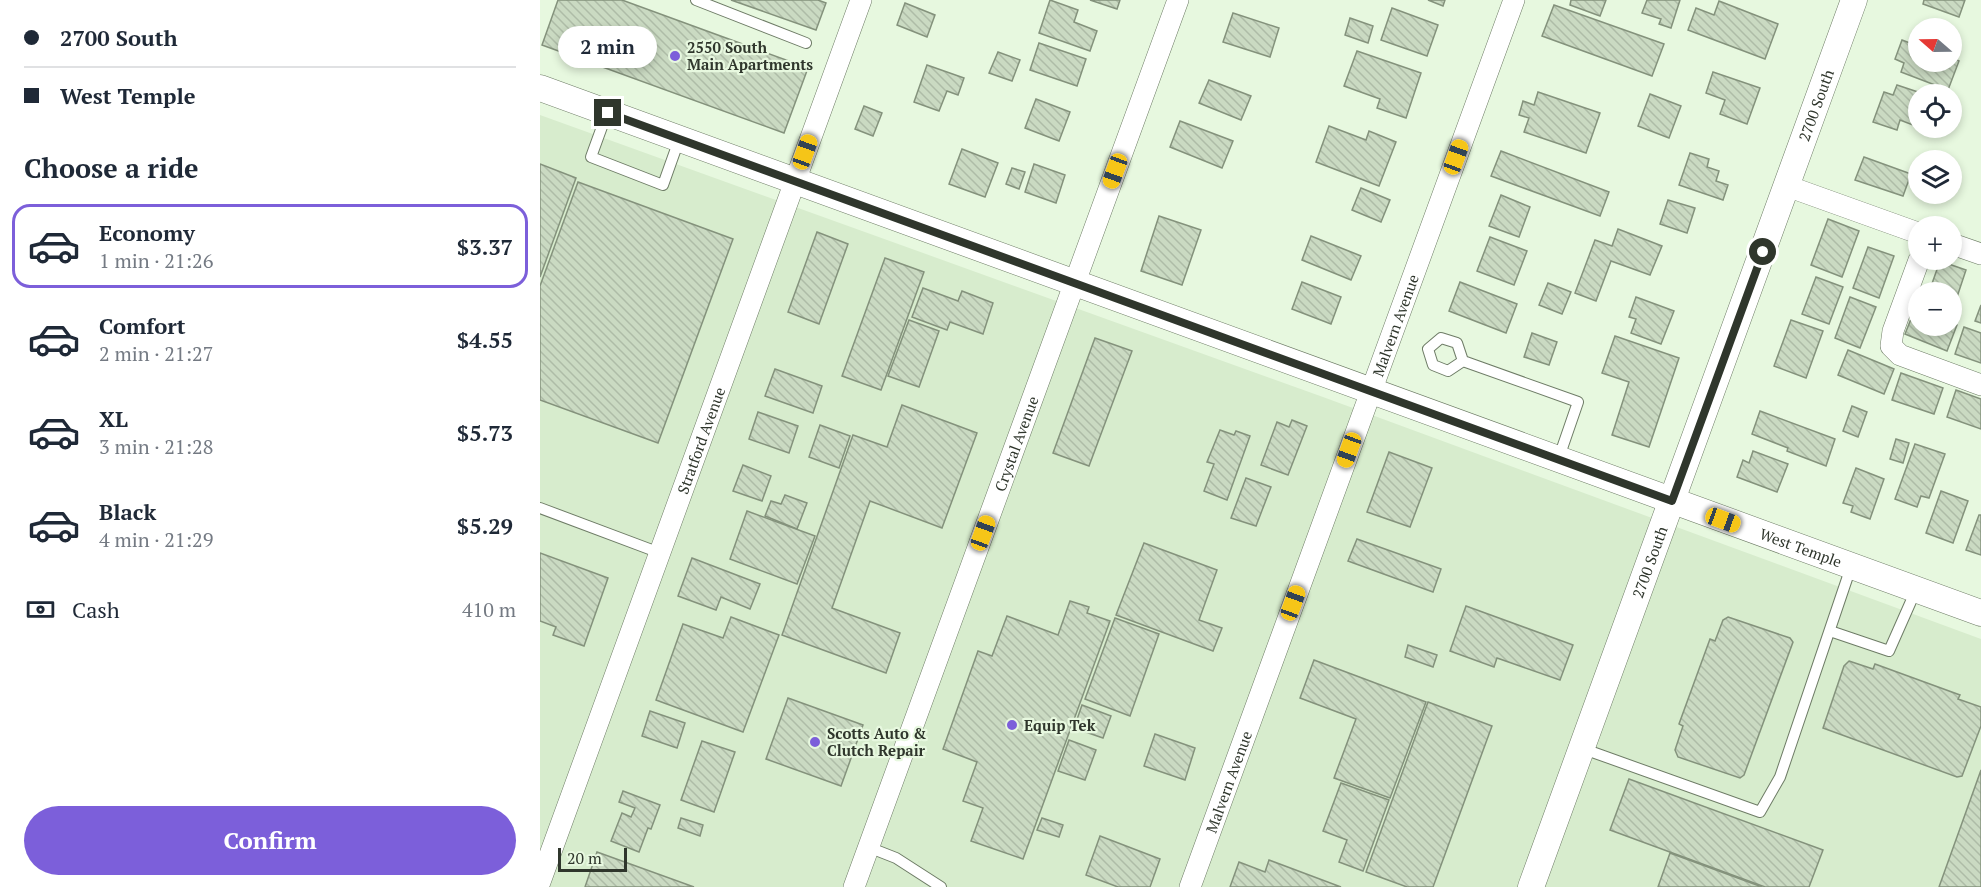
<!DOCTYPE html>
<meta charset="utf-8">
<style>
:root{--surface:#fff;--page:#f6f6f7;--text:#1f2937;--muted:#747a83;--line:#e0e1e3;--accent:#7c5fda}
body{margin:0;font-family:"PT Serif",serif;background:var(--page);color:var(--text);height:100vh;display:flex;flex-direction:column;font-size:22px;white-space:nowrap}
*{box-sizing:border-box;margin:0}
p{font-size:20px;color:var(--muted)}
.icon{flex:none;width:33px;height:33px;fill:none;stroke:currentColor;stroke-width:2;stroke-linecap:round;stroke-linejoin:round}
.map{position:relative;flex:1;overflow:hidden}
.drawer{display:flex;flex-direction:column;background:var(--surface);width:540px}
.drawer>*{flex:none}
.top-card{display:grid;align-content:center;height:132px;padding:0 24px;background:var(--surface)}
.needle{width:39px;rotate:290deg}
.fabs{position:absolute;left:1368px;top:18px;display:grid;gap:12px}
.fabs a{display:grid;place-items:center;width:54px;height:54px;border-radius:50%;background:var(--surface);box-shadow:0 3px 9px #0003;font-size:30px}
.scale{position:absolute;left:18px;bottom:15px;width:69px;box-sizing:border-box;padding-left:6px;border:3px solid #2f362c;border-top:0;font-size:16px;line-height:21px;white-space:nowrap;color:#2f362c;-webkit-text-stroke:4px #e7f8df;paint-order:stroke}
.end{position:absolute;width:27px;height:27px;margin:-14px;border:8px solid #2f362c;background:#fff;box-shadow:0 0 0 3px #fff}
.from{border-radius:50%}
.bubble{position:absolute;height:42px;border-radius:21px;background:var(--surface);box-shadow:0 3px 9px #0003;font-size:20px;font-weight:800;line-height:42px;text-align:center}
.car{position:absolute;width:18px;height:36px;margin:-18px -9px;border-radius:8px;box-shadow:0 0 4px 2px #0007;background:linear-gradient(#f5c518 24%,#345 0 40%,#f5c518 0 76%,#345 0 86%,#f5c518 0)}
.top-card b{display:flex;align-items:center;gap:21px;height:57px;font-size:22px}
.top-card b+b{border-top:2px solid var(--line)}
.top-card i{width:15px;height:15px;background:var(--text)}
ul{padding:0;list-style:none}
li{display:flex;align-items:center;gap:18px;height:84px;margin:0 12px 9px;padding:0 12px;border:3px solid transparent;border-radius:18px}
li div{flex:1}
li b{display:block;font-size:22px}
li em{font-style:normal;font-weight:800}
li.on{border-color:var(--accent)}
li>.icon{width:54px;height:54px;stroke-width:1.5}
h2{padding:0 24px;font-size:27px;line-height:72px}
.pay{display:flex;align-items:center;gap:15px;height:66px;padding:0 24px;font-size:22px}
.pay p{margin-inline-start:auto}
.primary-button{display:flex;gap:12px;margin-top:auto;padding:12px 24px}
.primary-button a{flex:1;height:69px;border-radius:36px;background:var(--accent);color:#fff;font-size:24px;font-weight:800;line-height:69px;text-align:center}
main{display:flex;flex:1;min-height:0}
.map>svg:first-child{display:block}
.built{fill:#d7eccd}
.building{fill:url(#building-back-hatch);stroke:#84927c;stroke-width:1.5}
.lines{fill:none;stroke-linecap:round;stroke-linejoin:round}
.service-casing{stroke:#6e7c66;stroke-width:12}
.minor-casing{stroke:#6e7c66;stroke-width:22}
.tertiary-casing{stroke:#6e7c66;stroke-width:27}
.service{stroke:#fff;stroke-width:10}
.minor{stroke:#fff;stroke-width:21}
.tertiary{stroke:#fff;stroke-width:26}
.route{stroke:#2f362c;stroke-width:8}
.poi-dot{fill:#7c5fda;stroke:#e7f8df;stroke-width:2}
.labels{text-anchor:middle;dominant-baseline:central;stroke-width:4.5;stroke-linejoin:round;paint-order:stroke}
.poi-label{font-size:15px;font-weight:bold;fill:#2f362c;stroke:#e7f8df;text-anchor:start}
.street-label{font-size:15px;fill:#2f362c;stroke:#e7f8df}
</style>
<main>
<section class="drawer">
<div class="top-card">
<b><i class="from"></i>2700 South</b>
<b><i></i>West Temple</b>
</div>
<h2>Choose a ride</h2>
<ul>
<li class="on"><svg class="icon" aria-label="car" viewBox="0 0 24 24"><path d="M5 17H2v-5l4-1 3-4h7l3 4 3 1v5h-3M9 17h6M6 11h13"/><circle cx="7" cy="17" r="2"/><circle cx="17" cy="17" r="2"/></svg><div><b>Economy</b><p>1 min · 21:26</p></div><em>$3.37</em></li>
<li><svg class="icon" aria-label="car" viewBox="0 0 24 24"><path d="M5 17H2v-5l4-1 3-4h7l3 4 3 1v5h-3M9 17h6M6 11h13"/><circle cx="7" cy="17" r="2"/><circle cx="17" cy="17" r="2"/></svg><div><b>Comfort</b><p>2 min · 21:27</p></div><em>$4.55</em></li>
<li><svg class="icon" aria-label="car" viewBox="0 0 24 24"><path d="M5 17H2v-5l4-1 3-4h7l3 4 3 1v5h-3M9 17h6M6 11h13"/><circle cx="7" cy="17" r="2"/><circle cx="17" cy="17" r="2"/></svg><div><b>XL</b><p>3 min · 21:28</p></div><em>$5.73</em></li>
<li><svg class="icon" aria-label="car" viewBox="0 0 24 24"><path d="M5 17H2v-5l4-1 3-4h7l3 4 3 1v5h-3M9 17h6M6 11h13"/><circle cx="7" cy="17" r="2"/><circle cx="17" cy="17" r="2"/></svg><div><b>Black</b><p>4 min · 21:29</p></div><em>$5.29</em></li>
</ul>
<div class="pay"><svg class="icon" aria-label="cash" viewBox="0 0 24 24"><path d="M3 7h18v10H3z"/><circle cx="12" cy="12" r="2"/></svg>Cash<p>410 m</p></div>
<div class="primary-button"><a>Confirm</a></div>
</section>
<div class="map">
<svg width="1441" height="887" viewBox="0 0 1441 887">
<defs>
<pattern id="building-back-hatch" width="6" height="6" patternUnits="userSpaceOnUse" patternTransform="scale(1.5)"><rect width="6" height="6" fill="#cadac2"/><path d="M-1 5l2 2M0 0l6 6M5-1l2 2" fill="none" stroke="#aebca7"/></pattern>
</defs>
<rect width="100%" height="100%" fill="#e7f8df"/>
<polygon class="built" points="0,115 783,397 1441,639 1441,887 0,887"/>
<g class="building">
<polygon points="18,0 82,0 268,68 244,133 2,45"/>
<polygon points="191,0 278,0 286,3 276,30"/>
<polygon points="510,0 538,10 534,22 557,31 550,51 499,33"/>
<polygon points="550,0 580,0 577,9"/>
<polygon points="888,0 905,0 903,6"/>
<polygon points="1031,0 1066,0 1060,16 1030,5"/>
<polygon points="1107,0 1140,0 1131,28 1119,24 1121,19 1102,13"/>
<polygon points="1384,0 1425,0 1419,17 1383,4"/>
<polygon points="1179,1 1238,24 1225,59 1148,30 1156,8 1174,15"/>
<polygon points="365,3 395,15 387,37 357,25"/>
<polygon points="1014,5 1124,44 1112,76 1002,36"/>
<polygon points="852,8 898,25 887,56 841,40"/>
<polygon points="693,13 739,28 730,57 683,42"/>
<polygon points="810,18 833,26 828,43 805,35"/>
<polygon points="1362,40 1378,46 1378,62 1412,62 1412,58 1419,61 1408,90 1361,72 1364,63 1355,59"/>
<polygon points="499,43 546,59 537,86 490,70"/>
<polygon points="817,51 881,73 866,118 837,108 840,99 804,86"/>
<polygon points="458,52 480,60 472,81 449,73"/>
<polygon points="387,65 424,78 418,95 407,91 399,111 374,102"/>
<polygon points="1173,72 1220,88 1207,124 1180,114 1185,100 1166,93"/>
<polygon points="669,80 711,96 701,120 659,103"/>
<polygon points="1357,85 1384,94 1378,94 1378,127 1360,120 1357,130 1333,122 1344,92 1353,95"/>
<polygon points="998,92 1060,113 1046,153 984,132 989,118 979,115 983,101 994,105"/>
<polygon points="1110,94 1141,106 1129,138 1098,126"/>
<polygon points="496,99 530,112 519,141 485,128"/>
<polygon points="324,106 342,113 333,136 315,129"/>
<polygon points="640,121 693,141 682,168 630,147"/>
<polygon points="789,126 826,140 829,131 856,142 839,186 776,162"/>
<polygon points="422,149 458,163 445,197 409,184"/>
<polygon points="961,151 1069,192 1060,216 951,176"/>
<polygon points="1150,153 1169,159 1167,167 1179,171 1176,181 1188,185 1183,200 1139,185"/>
<polygon points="1324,157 1371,174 1363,196 1315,180"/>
<polygon points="0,164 36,178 0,277"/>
<polygon points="494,164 525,175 516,203 485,192"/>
<polygon points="472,168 485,172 479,189 466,184"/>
<polygon points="38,182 193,239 118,443 0,400 0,286"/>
<polygon points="821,188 850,200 841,222 812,210"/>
<polygon points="961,195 990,207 979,237 949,226"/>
<polygon points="1128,200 1155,208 1147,233 1120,224"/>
<polygon points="619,216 661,230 642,285 601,271"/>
<polygon points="1288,219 1319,231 1302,277 1271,265"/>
<polygon points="1078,229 1122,246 1110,275 1071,261 1056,301 1035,293 1055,240 1072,246"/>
<polygon points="277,232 308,244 279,324 248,312"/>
<polygon points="771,236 821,256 811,280 762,260"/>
<polygon points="950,237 987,251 974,285 937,271"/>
<polygon points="1328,247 1354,256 1339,298 1313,288"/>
<polygon points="345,258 384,272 341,390 302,376"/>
<polygon points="1400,261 1426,270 1412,312 1412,292 1389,292"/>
<polygon points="1276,277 1303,287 1289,324 1262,314"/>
<polygon points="762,282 801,297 791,324 752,309"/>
<polygon points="920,282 977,304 966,333 909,311"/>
<polygon points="1008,283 1031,292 1022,314 999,305"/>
<polygon points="383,288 418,301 422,291 453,303 443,334 410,322 407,330 372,317"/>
<polygon points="1096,297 1134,311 1121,344 1091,333 1096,319 1089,317"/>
<polygon points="1310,297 1336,307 1320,348 1295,338"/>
<polygon points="1441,305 1441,323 1435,321"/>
<polygon points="1375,309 1378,310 1378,326 1412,326 1412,323 1417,325 1407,351 1365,334"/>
<polygon points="369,320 399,331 379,387 348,376"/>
<polygon points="1251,320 1283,331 1266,378 1234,366"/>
<polygon points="1424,327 1441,333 1441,363 1415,354"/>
<polygon points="992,333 1017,342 1009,365 984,357"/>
<polygon points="1075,336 1139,358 1109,447 1072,435 1089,382 1062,373"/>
<polygon points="555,338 592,351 549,466 513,453"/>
<polygon points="1308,350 1354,369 1344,394 1298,375"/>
<polygon points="235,369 282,386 273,413 225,396"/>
<polygon points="1361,373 1403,388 1394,414 1352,400"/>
<polygon points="1416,390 1441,399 1441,429 1407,417"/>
<polygon points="362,405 437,433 402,528 330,501 292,608 360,633 346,673 242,635 313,435 347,447"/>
<polygon points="1312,406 1327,412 1318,437 1303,431"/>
<polygon points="1220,411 1295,439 1286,466 1247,451 1248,448 1212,434"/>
<polygon points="218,412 258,426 249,453 209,439"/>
<polygon points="752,420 767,426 748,475 721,465 737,422 749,427"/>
<polygon points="280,425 310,436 299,468 269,457"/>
<polygon points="680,430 694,435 696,431 710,436 687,500 664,491 674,464 667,462"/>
<polygon points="1356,439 1369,443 1363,463 1350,459"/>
<polygon points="1375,444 1405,454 1389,498 1381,496 1377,507 1355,499"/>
<polygon points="1213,451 1248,464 1237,492 1197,477 1203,460 1209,463"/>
<polygon points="849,452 892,468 870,527 827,512"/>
<polygon points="203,465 231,476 222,501 193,491"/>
<polygon points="1316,468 1344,479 1330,519 1311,512 1313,506 1303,503"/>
<polygon points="706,478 731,487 716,526 691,518"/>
<polygon points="1401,491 1428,501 1413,543 1386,533"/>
<polygon points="245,495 267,503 257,529 225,516 231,501 241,504"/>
<polygon points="207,511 275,536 257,584 190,559"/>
<polygon points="1439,515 1441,515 1441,555 1426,550"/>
<polygon points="817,539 901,569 893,592 808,561"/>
<polygon points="604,543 677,570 659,620 682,628 673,651 576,615"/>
<polygon points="0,553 68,578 44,646 13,635 16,627 0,621"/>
<polygon points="152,558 220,584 210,609 181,597 176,610 138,596"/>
<polygon points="530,601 549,607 547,613 570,621 483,859 431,841 443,808 423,801 437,762 403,749 438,651 452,656 467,616 518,635"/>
<polygon points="926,606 1033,645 1020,680 957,658 954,667 910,651"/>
<polygon points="191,617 239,635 203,732 116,700 143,624 183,638"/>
<polygon points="1188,617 1250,638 1253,642 1204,775 1200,778 1138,757 1135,750 1143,726 1139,724 1170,639 1175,641 1183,620"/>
<polygon points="575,618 619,634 590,716 545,699"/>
<polygon points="868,645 897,655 893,667 865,657"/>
<polygon points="774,660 886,702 850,798 794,778 816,719 760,698"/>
<polygon points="1309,661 1333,669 1335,664 1420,695 1418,699 1441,707 1441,726 1422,776 1417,777 1283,728 1304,666"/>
<polygon points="248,698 323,725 301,786 226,759"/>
<polygon points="888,702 952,726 893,887 867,887 826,872"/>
<polygon points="542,705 571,716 563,738 534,728"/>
<polygon points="110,711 145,723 137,748 102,736"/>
<polygon points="615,734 655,748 645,780 604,766"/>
<polygon points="529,740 556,750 545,780 518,771"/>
<polygon points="162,741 195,752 174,812 141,800"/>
<polygon points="1441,770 1441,887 1399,887"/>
<polygon points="1089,779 1283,850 1269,887 1225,887 1070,830"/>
<polygon points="801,783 849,800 823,871 799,862 807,840 783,831"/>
<polygon points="83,791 120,805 111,829 108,828 99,852 71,841 82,813 91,817 95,808 79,802"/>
<polygon points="141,818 163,825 160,836 138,828"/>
<polygon points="502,818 523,825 519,837 497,830"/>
<polygon points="560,836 620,859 610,887 578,887 546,875"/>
<polygon points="57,852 154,887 45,887"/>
<polygon points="1130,853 1222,887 1118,887"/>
<polygon points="729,860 801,887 690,887 699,862 725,872"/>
</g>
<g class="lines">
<g class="service-casing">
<g id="service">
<polyline points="156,0 266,43"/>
<polyline points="67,113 51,157 123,185 139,140"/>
<polyline points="923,361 908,371 893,365 888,349 901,338 917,343 923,361 1038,402 1018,460"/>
<polyline points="0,508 120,553"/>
<polyline points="1290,631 1349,651 1376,590"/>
<polyline points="1041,748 1220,812 1240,777 1311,567"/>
<polyline points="328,847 356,858 401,887"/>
</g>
</g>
<g class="minor-casing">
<g id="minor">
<polyline points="1247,186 1378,233"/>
<polyline points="1412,244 1441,254"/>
<polyline points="1379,260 1353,331 1351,346 1360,355 1441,385"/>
<path id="s1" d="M 0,882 L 321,0"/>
<path id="s2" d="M 314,887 L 638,0"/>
<path id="s3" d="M 650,887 L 974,0"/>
</g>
</g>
<g class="tertiary-casing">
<g id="tertiary">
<path id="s4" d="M 0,88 L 1441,613"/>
<path id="s5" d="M 991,887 L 1314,0"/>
</g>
</g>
<use href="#service" class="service"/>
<use href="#minor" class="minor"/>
<use href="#tertiary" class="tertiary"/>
</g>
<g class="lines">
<polyline class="route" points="68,113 1132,501 1223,252"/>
</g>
<g class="poi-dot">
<circle cx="135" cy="56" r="6"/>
<circle cx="472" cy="725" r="6"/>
<circle cx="275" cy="742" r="6"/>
</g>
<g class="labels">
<g class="poi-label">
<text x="147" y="47">2550 South<tspan x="147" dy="17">Main Apartments</tspan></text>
<text x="484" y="725">Equip Tek</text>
<text x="287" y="733">Scotts Auto &amp;<tspan x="287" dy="17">Clutch Repair</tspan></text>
</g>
<g class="street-label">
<text stroke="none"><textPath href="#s5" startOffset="832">2700 South</textPath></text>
<text stroke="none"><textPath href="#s3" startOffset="598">Malvern Avenue</textPath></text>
<text stroke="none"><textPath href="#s1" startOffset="470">Stratford Avenue</textPath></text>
<text stroke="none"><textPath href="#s2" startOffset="472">Crystal Avenue</textPath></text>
<text stroke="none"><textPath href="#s4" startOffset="1342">West Temple</textPath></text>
<text stroke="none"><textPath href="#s5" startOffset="346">2700 South</textPath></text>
<text stroke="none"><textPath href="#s3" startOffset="112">Malvern Avenue</textPath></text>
</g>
</g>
</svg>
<div class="fabs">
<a><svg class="needle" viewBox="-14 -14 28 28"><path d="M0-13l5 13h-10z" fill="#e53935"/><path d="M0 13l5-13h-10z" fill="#747a83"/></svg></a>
<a><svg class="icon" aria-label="locate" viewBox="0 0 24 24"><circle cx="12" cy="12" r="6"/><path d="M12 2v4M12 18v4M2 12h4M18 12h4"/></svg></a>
<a><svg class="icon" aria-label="layers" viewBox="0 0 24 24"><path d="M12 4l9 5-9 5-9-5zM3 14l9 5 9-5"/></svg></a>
<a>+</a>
<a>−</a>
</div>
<div class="scale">20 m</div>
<i class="end from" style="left:1223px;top:252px"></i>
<i class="end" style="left:68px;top:113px"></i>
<div class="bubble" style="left:18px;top:26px;width:99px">2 min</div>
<i class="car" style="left:265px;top:152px;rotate:20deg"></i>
<i class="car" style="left:916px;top:157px;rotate:20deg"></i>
<i class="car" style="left:575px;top:171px;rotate:200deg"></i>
<i class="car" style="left:809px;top:450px;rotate:200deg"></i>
<i class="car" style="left:1183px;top:520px;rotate:110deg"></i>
<i class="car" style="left:443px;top:533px;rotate:20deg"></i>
<i class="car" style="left:753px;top:603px;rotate:20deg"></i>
</div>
</main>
